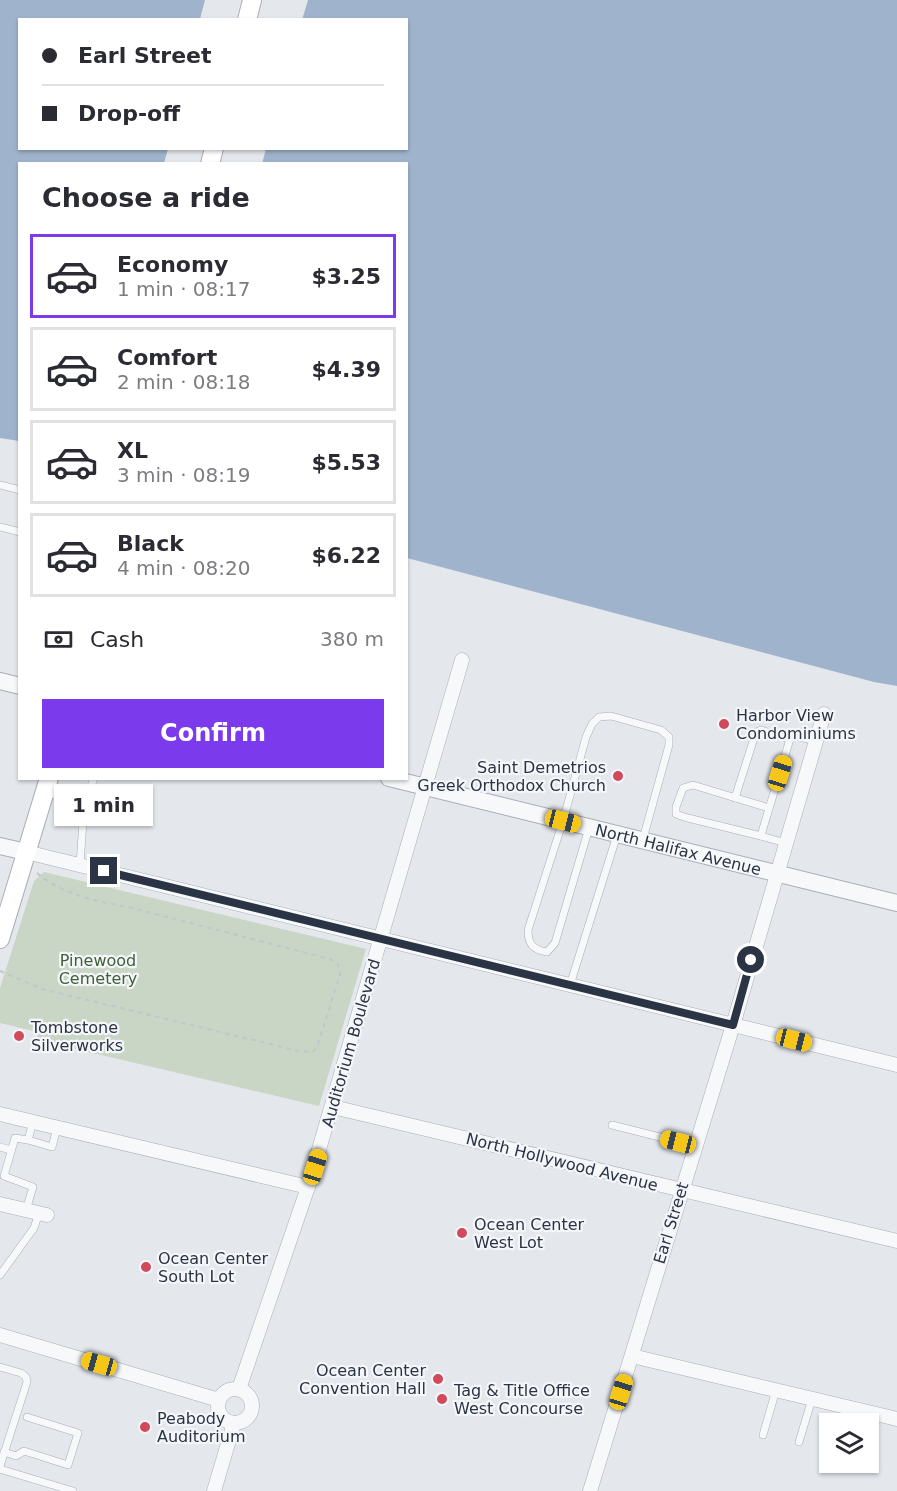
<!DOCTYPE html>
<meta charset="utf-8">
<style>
:root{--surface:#fff;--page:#f7f7f7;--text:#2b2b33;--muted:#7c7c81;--line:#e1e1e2;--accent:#7c3aed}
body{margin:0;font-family:"DejaVu Sans",sans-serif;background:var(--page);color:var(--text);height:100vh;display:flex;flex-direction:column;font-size:22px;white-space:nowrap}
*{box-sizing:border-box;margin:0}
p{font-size:20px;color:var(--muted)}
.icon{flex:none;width:33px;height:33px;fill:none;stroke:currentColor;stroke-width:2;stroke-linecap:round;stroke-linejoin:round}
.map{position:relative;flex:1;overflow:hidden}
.details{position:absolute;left:18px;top:162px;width:390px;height:618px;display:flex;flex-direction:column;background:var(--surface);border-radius:0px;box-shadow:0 2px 4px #0004}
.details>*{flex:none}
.top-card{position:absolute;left:18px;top:18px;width:390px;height:132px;border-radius:0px;box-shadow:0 2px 4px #0004;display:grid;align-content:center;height:132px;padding:0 24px;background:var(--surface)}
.controls{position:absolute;left:819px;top:1413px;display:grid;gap:12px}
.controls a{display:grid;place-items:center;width:60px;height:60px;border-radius:0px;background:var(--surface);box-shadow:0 2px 4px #0004;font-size:30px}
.end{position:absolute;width:27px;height:27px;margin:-14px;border:8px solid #2b3445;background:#fff;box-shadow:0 0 0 3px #fff}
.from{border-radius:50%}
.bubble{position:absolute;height:42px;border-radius:0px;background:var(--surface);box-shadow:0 2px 4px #0004;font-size:20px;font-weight:700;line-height:42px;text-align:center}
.car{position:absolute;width:18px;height:36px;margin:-18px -9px;border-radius:8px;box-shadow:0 0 4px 2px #0007;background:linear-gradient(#f5c518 24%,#345 0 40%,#f5c518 0 76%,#345 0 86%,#f5c518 0)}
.top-card b{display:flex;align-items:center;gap:21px;height:57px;font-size:22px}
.top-card b+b{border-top:2px solid var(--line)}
.top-card i{width:15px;height:15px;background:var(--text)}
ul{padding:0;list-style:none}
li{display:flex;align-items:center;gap:18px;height:84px;margin:0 12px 9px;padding:0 12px;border:3px solid var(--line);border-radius:0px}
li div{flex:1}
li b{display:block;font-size:22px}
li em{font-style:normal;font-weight:700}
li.current{border-color:var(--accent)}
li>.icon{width:54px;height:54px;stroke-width:1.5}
h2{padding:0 24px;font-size:27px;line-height:72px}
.pay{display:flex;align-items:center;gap:15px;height:66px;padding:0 24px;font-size:22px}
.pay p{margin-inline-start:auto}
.button{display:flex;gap:12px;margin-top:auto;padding:12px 24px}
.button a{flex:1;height:69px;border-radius:0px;background:var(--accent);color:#fff;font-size:24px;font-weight:700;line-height:69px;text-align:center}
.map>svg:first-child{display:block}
.green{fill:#c9d6c5}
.water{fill:#9fb4cc;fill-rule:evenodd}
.pier{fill:#e4e7ec}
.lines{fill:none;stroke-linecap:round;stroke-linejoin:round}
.service-casing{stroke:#a9aeb7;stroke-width:8}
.minor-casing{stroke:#a9aeb7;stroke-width:15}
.tertiary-casing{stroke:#a9aeb7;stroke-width:18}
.secondary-casing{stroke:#a9aeb7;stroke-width:20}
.path{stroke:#c2c5cb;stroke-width:2;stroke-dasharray:4.5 4.5;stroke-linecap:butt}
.service{stroke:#f7f8fa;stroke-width:7}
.minor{stroke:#f7f8fa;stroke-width:14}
.tertiary{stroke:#f7f8fa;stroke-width:16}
.secondary{stroke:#fff;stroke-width:18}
.route{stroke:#2b3445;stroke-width:8}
.poi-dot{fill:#d1495b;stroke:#f4f6f9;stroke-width:2}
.labels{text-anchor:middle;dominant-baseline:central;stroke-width:4.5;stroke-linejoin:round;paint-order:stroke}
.poi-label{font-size:16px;fill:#2b3445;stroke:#f4f6f9;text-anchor:start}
.street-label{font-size:16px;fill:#2b3445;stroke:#f4f6f9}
.park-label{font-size:16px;fill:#3f6138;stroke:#f4f6f9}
</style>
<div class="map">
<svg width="897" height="1491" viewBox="0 0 897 1491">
<rect width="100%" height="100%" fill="#e4e7ec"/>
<polygon class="green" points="44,872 366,949 319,1106 37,1040 38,1032 0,1023 0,988 34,881"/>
<path class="water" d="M 0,0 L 897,0 L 897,686 L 874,682 L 407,558 L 406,164 L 20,164 L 19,441 L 0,438 ZM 20,20 L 406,20 L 406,148 L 20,148 Z"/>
<g class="pier">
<polygon points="205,0 308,0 302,20 200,19"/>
<polygon points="168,149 266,149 262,164 164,163"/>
</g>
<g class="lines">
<g class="service-casing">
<g id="service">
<polyline points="0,485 20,490"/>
<polyline points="0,527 20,532"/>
<polyline points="47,792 84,806"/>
<polyline points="735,798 756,732 761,730 790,739"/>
<path d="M 589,828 L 555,943 L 547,952 C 533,950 528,944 528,930 L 563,821 L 586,737 L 592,724 L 599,717 L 611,716 L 661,730 L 669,737 L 669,745 L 643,839"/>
<polyline points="761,836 684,817 676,814 676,807 683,788 693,785 769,808"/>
<polyline points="786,843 761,836 762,832 790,739 796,736 816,741"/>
<polyline points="80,865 84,806 94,778"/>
<polyline points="570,985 617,835"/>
<polyline points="612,1125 695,1146"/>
<polyline points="28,1140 52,1147 57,1128"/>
<polyline points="0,1147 11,1150"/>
<polyline points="26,1210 33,1187 4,1176 15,1138 28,1140 33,1122"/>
<polyline points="0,1275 34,1228 39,1213"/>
<polyline points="0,1367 21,1373 26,1377 27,1382 0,1466"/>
<polyline points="763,1435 776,1390"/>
<polyline points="799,1442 812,1399"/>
<polyline points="4,1452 16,1456 24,1451 68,1465 78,1433 27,1417"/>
<polyline points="0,1469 73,1491"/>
</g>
</g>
<g class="minor-casing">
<g id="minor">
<polyline points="26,852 897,1065"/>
<polyline points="333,1107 897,1241"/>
<polyline points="0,1114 308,1187"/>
<polyline points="0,1204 47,1215"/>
<polyline points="0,1335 219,1400"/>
<polyline points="632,1356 897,1419"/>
<polyline points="239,1389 308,1187 462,660"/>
<circle cx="235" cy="1406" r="17"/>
<polyline points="214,1491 234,1423"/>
<polyline points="590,1491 733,1025 824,714"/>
</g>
</g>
<g class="tertiary-casing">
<g id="tertiary">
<polyline points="0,681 20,686"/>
<path id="s1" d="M 389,778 L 897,903"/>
<polyline points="0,846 26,852"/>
</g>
</g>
<g class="secondary-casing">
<g id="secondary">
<polyline points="247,20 252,0"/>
<polyline points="210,164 214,148"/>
<polyline points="0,939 49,778"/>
</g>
</g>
<path class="path" d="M 0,971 L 42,989 L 299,1051 L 313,1052 L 318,1044 L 340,975 L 338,964 L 330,959 L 128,907 C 95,901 64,895 37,873"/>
<use href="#service" class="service"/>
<use href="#minor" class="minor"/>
<use href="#tertiary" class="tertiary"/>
<use href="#secondary" class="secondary"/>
</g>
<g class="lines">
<polyline class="route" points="104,871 733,1025 751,960"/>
</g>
<g class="poi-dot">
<circle cx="724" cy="724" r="6"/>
<circle cx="618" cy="776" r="6"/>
<circle cx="19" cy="1036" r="6"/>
<circle cx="462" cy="1233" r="6"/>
<circle cx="146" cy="1267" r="6"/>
<circle cx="438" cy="1379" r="6"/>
<circle cx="442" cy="1399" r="6"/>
<circle cx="145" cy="1427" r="6"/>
</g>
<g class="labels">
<g class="poi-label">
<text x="736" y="715">Harbor View<tspan x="736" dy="18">Condominiums</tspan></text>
<text x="606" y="767" text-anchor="end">Saint Demetrios<tspan x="606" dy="18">Greek Orthodox Church</tspan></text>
<text x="31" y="1027">Tombstone<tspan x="31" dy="18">Silverworks</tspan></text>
<text x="474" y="1224">Ocean Center<tspan x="474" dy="18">West Lot</tspan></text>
<text x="158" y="1258">Ocean Center<tspan x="158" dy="18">South Lot</tspan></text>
<text x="426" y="1370" text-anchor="end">Ocean Center<tspan x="426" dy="18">Convention Hall</tspan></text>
<text x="454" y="1390">Tag &amp; Title Office<tspan x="454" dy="18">West Concourse</tspan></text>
<text x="157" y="1418">Peabody<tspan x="157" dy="18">Auditorium</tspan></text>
</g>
<g class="street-label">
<text stroke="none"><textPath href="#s1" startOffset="298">North Halifax Avenue</textPath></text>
<text transform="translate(351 1043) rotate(-74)">Auditorium Boulevard</text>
<text transform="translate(562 1162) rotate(14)">North Hollywood Avenue</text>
<text transform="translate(671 1223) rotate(-73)">Earl Street</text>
</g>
<g class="park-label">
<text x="98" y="960">Pinewood<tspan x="98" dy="18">Cemetery</tspan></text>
</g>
</g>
</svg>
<div class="controls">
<a><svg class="icon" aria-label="layers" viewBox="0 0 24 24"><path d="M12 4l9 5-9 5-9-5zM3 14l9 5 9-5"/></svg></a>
</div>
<i class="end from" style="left:751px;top:960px"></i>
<i class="end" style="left:104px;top:871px"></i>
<div class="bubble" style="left:54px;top:784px;width:99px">1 min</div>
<i class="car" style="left:780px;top:773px;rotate:17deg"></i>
<i class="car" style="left:563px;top:821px;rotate:104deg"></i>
<i class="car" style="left:794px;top:1040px;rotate:104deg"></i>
<i class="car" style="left:678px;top:1142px;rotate:284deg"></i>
<i class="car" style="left:315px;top:1167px;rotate:17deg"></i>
<i class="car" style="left:99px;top:1364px;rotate:286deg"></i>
<i class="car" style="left:621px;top:1392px;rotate:17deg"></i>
<div class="top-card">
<b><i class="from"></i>Earl Street</b>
<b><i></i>Drop-off</b>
</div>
<section class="details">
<h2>Choose a ride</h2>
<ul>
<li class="current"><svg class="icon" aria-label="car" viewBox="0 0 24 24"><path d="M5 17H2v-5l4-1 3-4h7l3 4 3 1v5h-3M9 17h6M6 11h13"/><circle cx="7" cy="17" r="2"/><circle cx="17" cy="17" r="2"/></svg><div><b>Economy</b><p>1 min · 08:17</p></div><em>$3.25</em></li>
<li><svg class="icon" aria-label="car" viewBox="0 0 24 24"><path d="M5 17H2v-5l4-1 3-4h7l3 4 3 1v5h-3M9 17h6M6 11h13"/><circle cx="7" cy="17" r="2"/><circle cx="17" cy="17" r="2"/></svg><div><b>Comfort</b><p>2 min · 08:18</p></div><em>$4.39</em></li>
<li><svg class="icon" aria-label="car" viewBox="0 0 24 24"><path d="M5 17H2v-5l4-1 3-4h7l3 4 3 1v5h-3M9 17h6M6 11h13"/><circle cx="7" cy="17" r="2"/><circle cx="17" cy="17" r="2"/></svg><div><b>XL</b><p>3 min · 08:19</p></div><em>$5.53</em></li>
<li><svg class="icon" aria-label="car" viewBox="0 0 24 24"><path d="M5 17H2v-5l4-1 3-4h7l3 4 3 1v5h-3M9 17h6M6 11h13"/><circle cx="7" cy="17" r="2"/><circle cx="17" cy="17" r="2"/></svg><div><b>Black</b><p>4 min · 08:20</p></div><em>$6.22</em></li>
</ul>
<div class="pay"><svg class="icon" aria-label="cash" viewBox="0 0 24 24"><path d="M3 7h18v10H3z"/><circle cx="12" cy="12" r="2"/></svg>Cash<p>380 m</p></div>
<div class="button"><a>Confirm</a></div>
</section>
</div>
